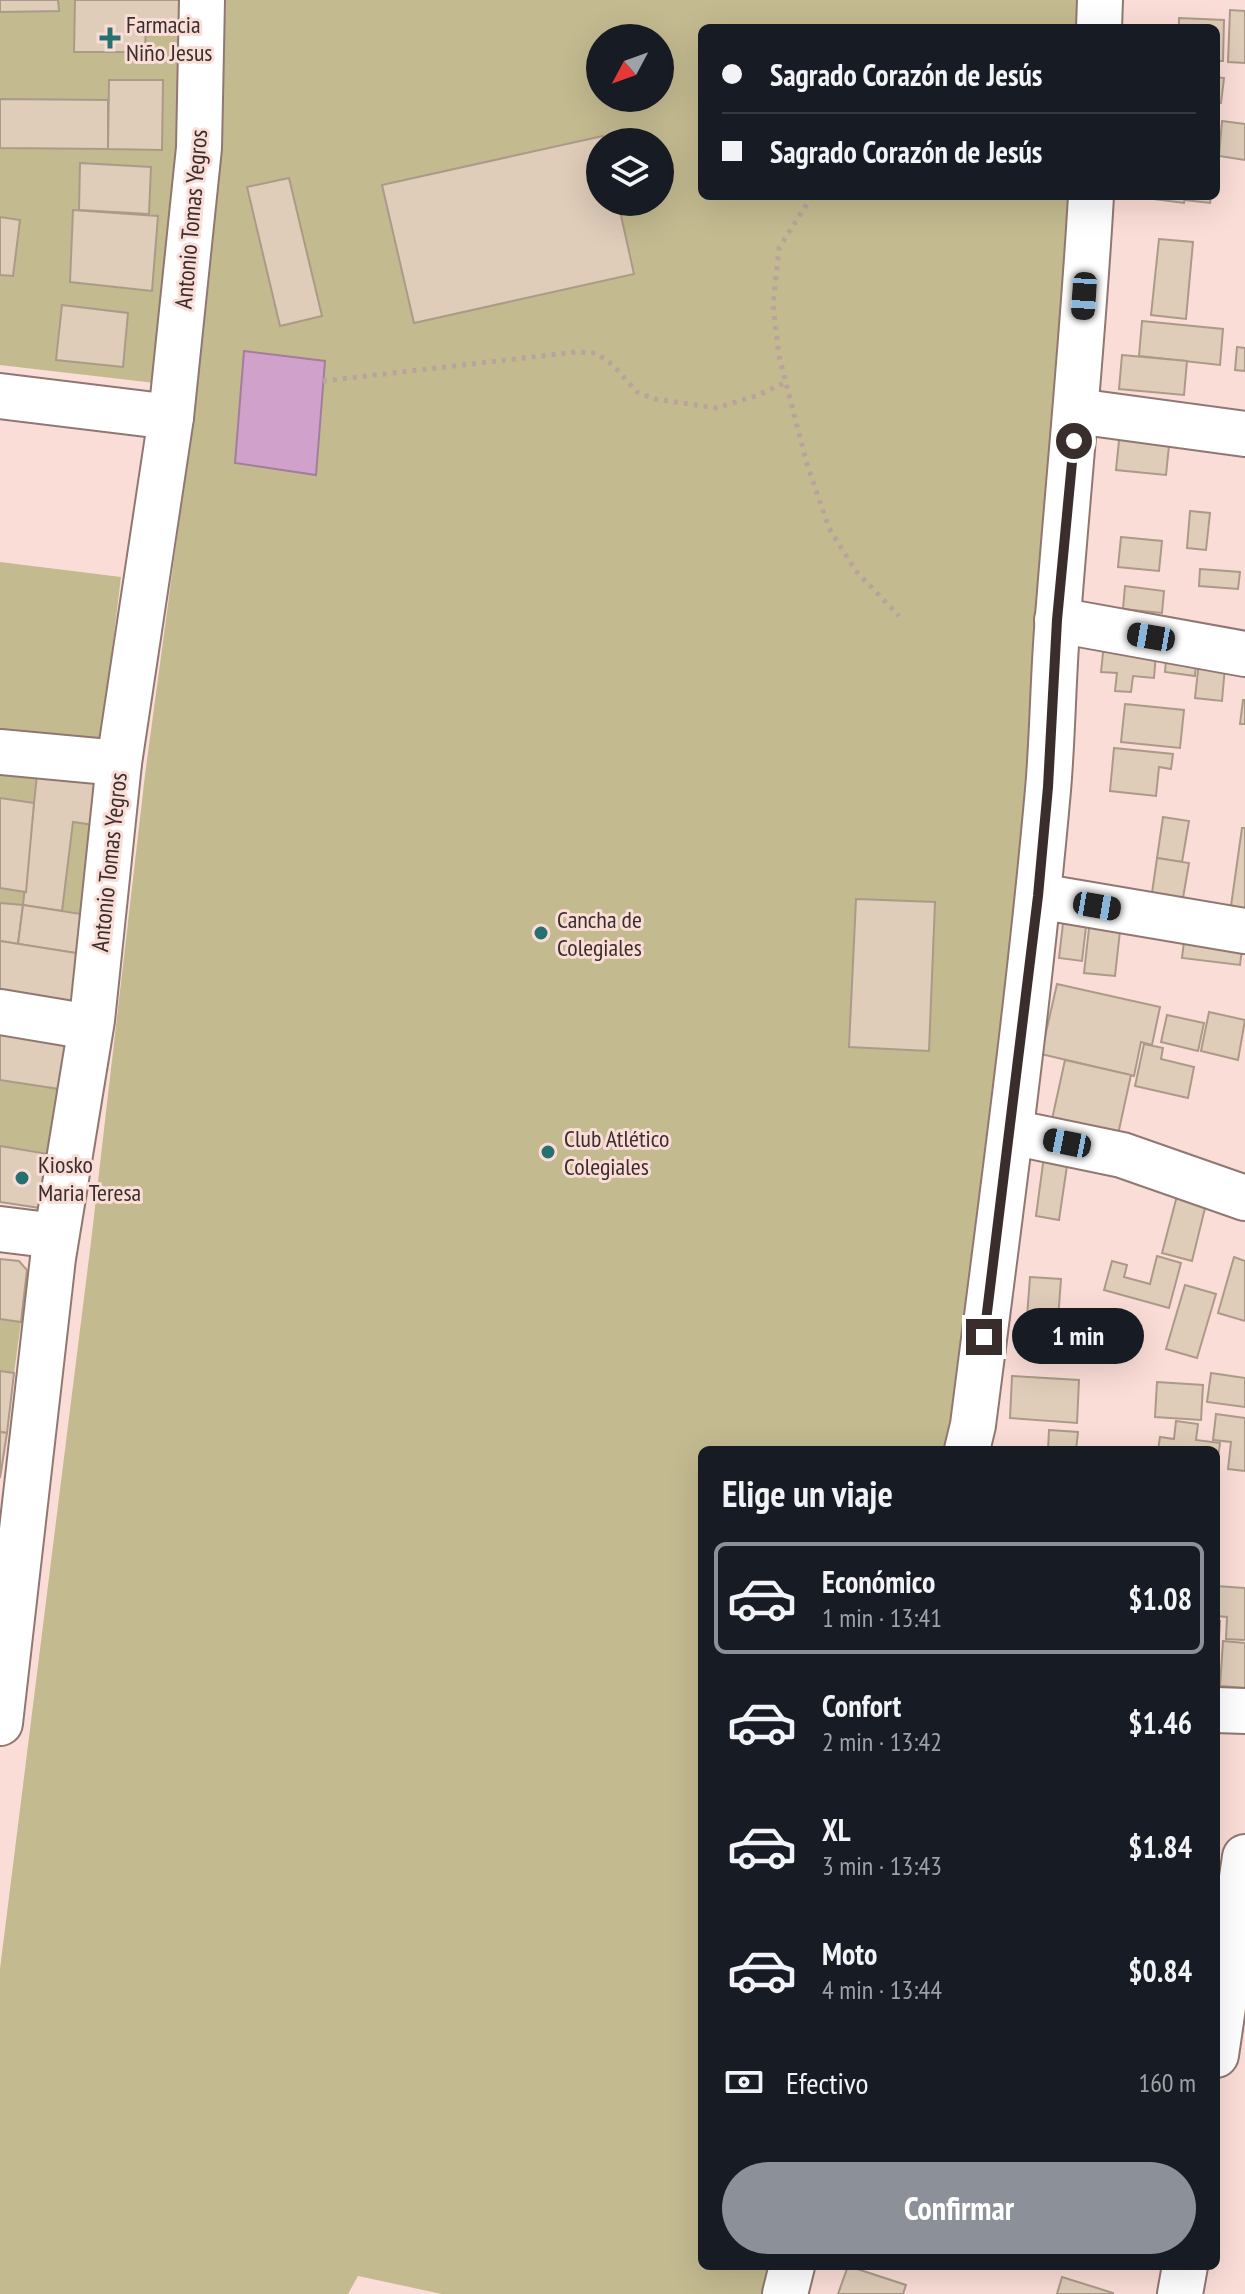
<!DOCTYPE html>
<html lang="es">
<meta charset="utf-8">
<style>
:root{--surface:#171b24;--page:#242831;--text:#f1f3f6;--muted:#9ea1a6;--line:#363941;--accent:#8c9099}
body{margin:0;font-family:"PT Sans Narrow",sans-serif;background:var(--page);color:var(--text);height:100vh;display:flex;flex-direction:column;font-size:30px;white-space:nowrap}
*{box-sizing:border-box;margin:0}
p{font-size:26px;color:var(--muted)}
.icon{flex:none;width:44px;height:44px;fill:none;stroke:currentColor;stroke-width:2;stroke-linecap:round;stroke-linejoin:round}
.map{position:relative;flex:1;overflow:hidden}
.side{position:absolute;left:698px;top:1446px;width:522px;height:824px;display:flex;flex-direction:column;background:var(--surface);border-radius:12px;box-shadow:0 8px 32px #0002}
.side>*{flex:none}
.top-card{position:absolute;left:698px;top:24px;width:522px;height:176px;border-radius:12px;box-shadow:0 8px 32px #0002;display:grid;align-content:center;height:176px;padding:0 24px;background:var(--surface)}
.needle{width:52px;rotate:229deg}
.controls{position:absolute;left:586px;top:24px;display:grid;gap:16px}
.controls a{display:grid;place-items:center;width:88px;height:88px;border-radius:50%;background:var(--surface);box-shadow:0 8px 32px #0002;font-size:40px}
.end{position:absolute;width:36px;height:36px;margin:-18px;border:10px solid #392e2c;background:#fff;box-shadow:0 0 0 4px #fff}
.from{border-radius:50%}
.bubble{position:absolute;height:56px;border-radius:28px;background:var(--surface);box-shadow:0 8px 32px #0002;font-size:26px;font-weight:700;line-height:56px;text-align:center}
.car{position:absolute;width:24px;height:48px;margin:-24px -12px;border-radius:10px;box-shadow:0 0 6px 2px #0007;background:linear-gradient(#222 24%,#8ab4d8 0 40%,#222 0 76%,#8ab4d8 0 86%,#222 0)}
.top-card b{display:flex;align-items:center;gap:28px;height:76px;font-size:30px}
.top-card b+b{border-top:2px solid var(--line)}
.top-card i{width:20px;height:20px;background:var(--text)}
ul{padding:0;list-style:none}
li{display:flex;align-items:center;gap:24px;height:112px;margin:0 16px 12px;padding:0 8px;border:4px solid transparent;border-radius:12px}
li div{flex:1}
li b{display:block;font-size:30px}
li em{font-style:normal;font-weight:700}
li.current{border-color:var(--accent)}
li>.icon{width:72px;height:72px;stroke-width:1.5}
h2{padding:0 24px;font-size:36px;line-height:96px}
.pay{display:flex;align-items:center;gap:20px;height:88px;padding:0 24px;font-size:30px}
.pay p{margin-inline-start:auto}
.action{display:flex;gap:16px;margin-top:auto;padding:16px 24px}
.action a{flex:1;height:92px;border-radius:48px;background:var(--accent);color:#fff;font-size:32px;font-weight:700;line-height:92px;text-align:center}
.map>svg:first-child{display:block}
.green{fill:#c3ba90;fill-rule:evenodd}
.water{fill:#d0a1cb;stroke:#a37e9b;stroke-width:2}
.building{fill:#dfccb9;stroke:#ac9a88;stroke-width:2}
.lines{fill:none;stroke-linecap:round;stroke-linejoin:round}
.minor-casing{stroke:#917771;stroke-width:48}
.path{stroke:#baa39d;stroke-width:5;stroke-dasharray:4 6;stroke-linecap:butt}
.minor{stroke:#fff;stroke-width:44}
.route{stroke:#392e2c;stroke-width:10}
.poi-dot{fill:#26716f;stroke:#faddd6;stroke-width:3}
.labels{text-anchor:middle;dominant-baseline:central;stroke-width:6;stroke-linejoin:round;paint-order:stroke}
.poi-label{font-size:24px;fill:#392e2c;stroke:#faddd6;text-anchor:start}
.street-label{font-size:24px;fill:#392e2c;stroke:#faddd6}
</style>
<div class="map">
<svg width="1245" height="2294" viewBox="0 0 1245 2294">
<rect width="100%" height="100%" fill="#faddd6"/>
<g class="green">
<path d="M 58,0 L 75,0 L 75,52 L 145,52 L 146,24 L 181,25 L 176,150 L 155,383 L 0,365 L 0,275 L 13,276 L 20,220 L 0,217 L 0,148 L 162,150 L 163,80 L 109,80 L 108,100 L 0,99 L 0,12 L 59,11 ZM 80,163 L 151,167 L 149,214 L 158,216 L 152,291 L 70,282 L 73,211 L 79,210 ZM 62,306 L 128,313 L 123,367 L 57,359 Z"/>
<path d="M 226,0 L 1082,0 L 1080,28 L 702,28 L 702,196 L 1072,196 L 1025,864 L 954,1450 L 702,1450 L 702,2266 L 779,2266 L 772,2294 L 442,2294 L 358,2276 L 348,2294 L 0,2294 L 0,1969 L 91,1242 L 145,775 L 192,426 L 219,150 ZM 600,38 L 660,38 L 660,98 L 600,98 ZM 600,142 L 660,142 L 660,202 L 600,202 Z"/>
<polygon points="0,562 121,577 100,749 0,736"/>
<polygon points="0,771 37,775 34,803 0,798"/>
<polygon points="73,822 94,825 81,914 62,911"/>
<polygon points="0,888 26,892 23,905 0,903"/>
<polygon points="0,1080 59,1089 48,1154 0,1146"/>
<polygon points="0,1319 21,1322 14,1373 0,1371"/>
</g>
<polygon class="water" points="244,351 325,361 316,475 235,463"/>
<g class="building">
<polygon points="0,0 58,0 59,11 0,12"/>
<polygon points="75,0 182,0 181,25 146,24 145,52 74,52"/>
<polygon points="1230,10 1245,11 1245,63 1228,62"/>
<polygon points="1179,18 1224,20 1223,61 1216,61 1216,28 1179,28"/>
<polygon points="1216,77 1224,78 1221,103 1216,103"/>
<polygon points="109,80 163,80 162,150 108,149"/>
<polygon points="0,99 108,100 108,149 0,148"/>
<polygon points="1222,121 1245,124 1245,160 1219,156"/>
<polygon points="603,136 604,142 600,142 600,202 618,202 634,274 414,323 382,185"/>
<polygon points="80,163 151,167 149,214 79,210"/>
<polygon points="289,178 322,316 280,326 247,187"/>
<polygon points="1154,196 1185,196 1184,203 1153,199"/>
<polygon points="1185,196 1211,196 1210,203 1185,200"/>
<polygon points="73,210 158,216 152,291 70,282"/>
<polygon points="0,217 20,220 13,276 0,275"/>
<polygon points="1159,239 1193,242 1186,319 1151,315"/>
<polygon points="62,305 128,313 123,367 56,360"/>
<polygon points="1142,321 1223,329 1220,365 1139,356"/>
<polygon points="1237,347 1245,348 1245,371 1235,370"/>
<polygon points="1122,355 1187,361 1184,395 1119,389"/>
<polygon points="1121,421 1171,426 1166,475 1116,470"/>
<polygon points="1190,511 1210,513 1206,550 1187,548"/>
<polygon points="1121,537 1162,541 1159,571 1118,567"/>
<polygon points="1200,569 1240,572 1238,589 1199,586"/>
<polygon points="1125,586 1164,591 1162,613 1123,609"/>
<polygon points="1105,634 1157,640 1154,678 1133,676 1131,692 1115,691 1117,673 1101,672"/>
<polygon points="1167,646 1197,649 1195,676 1165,672"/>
<polygon points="1200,652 1226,655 1222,701 1195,698"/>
<polygon points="1243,700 1245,700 1245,724 1240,724"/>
<polygon points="1125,704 1184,710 1180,748 1121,742"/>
<polygon points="1114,748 1173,754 1171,769 1159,767 1156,796 1110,791"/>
<polygon points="37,775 101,781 94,825 73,822 62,911 23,905"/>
<polygon points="0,798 34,803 26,892 0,888"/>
<polygon points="1163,817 1189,821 1182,862 1157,858"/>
<polygon points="1242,828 1245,828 1245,915 1230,913"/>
<polygon points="1157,858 1189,863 1183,898 1152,893"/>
<polygon points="856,899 935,902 929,1051 849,1047"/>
<polygon points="0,903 23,905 18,944 0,941"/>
<polygon points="23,905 81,914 76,953 18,944"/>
<polygon points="1064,915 1087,918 1082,961 1059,958"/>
<polygon points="1090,919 1121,922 1115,976 1084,973"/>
<polygon points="1186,925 1244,933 1240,965 1182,958"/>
<polygon points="0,941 76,953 71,1013 0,1001"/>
<polygon points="1057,984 1160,1007 1152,1045 1141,1042 1134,1076 1041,1054"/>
<polygon points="1209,1012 1245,1020 1238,1060 1201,1051"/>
<polygon points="1167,1015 1204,1023 1198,1051 1161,1042"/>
<polygon points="0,1024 68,1035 59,1089 0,1080"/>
<polygon points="1144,1044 1163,1048 1161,1059 1194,1067 1188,1098 1135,1086"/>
<polygon points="1065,1060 1131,1075 1117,1139 1051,1124"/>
<polygon points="0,1146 48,1154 40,1208 0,1202"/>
<polygon points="1044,1156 1068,1159 1059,1220 1036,1216"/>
<polygon points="1178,1192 1207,1200 1192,1261 1162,1253"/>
<polygon points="1157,1256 1181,1263 1169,1308 1104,1290 1112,1261 1127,1265 1124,1277 1150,1284"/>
<polygon points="1234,1257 1245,1261 1245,1321 1218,1313"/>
<polygon points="0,1259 19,1261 27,1270 21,1322 0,1319"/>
<polygon points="1030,1277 1061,1279 1057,1333 1026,1330"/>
<polygon points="1185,1285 1216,1294 1197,1358 1166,1349"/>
<polygon points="0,1371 14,1373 7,1433 0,1432"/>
<polygon points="1211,1373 1245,1378 1245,1407 1207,1402"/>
<polygon points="1012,1376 1079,1380 1077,1423 1010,1418"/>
<polygon points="1157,1382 1203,1385 1201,1420 1155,1417"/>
<polygon points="1216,1414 1245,1418 1245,1471 1228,1469 1231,1442 1213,1440"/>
<polygon points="1176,1421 1198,1424 1196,1440 1220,1443 1216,1471 1216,1450 1158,1450 1160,1437 1174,1439"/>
<polygon points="1049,1430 1078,1432 1076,1450 1048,1450"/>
<polygon points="0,1432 7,1433 0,1478"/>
<polygon points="1216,1586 1245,1588 1245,1640 1226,1639 1227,1617 1216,1616"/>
<polygon points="1216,1621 1220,1621 1217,1672 1216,1672"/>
<polygon points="1223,1641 1245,1643 1245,1688 1220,1686"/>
<polygon points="848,2266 906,2285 903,2294 838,2294"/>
<polygon points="1062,2277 1113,2293 1113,2294 1057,2294"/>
</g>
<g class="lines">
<g class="minor-casing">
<g id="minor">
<polyline points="1099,28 1100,0"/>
<polyline points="0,396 171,417"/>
<polyline points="1076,411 1245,434"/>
<polyline points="1057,620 1245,654"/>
<polyline points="0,752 119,763"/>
<polyline points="1038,896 1245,931"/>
<polyline points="0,1012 90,1027"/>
<polyline points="1011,1132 1122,1155 1245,1198"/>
<polyline points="0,1229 56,1236"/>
<path d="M 967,1450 L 973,1425 C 1000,1213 1029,1002 1048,790 C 1053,732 1053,674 1058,617 C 1069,476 1083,337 1091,196"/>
<polyline points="1216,1710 1245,1711"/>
<polyline points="0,1723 53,1258 92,1020 119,763 171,417 199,148 202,0"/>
<polyline points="1216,2055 1245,1857"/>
<polyline points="785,2294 792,2266"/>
<polyline points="1180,2294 1185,2266"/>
</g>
</g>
<g class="path">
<polyline points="812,196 779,248 773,305 779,356 807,464 829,528 855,570 899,616"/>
<polyline points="323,381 576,352 596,353 613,365 637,392 655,399 716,408 756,396 786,382"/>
</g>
<use href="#minor" class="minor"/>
</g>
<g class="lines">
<polyline class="route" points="984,1337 1038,896 1048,787 1057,620 1074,441"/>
</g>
<g class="poi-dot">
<path d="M106 26h8v8h8v8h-8v8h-8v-8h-8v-8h8z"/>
<circle cx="541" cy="933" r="8"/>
<circle cx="548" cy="1152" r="8"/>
<circle cx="22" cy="1178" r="8"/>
</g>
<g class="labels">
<g class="poi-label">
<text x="126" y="24">Farmacia<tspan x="126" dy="28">Niño Jesus</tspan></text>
<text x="557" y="919">Cancha de<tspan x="557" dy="28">Colegiales</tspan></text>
<text x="564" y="1138">Club Atlético<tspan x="564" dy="28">Colegiales</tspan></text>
<text x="38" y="1164">Kiosko<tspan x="38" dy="28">Maria Teresa</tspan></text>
</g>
<g class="street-label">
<text transform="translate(191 219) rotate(-85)">Antonio Tomas Yegros</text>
<text transform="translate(109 862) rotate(-84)">Antonio Tomas Yegros</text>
</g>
</g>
</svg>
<div class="controls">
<a><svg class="needle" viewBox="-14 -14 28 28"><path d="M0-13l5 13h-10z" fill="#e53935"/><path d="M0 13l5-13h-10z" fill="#9ea1a6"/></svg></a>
<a><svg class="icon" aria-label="layers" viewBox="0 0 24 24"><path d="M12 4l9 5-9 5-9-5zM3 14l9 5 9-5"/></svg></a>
</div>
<i class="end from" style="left:1074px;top:441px"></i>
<i class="end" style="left:984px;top:1337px"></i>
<div class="bubble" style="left:1012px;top:1308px;width:132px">1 min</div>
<i class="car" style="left:1084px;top:296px;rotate:184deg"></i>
<i class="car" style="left:1151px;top:637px;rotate:280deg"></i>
<i class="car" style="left:1097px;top:906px;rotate:100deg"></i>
<i class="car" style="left:1067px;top:1143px;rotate:281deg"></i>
<div class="top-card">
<b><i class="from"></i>Sagrado Corazón de Jesús</b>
<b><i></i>Sagrado Corazón de Jesús</b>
</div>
<section class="side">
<h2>Elige un viaje</h2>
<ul>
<li class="current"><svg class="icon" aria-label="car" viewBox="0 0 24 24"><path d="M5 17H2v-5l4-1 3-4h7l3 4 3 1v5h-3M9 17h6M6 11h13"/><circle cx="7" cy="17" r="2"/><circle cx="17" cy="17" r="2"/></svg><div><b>Económico</b><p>1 min · 13:41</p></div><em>$1.08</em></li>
<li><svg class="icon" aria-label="car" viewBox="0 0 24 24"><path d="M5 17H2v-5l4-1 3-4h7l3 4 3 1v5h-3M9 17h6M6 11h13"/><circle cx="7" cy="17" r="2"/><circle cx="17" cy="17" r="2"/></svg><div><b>Confort</b><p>2 min · 13:42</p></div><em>$1.46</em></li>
<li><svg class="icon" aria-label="car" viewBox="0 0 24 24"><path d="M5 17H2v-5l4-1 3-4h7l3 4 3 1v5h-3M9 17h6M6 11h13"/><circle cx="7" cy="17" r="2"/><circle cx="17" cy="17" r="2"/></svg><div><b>XL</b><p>3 min · 13:43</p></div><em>$1.84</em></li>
<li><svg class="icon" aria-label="car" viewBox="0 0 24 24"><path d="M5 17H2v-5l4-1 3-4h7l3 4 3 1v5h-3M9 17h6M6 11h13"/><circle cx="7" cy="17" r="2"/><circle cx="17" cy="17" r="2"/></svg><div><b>Moto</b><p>4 min · 13:44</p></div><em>$0.84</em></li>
</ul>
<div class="pay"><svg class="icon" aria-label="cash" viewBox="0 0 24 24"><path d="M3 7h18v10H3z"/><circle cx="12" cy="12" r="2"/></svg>Efectivo<p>160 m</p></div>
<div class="action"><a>Confirmar</a></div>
</section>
</div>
